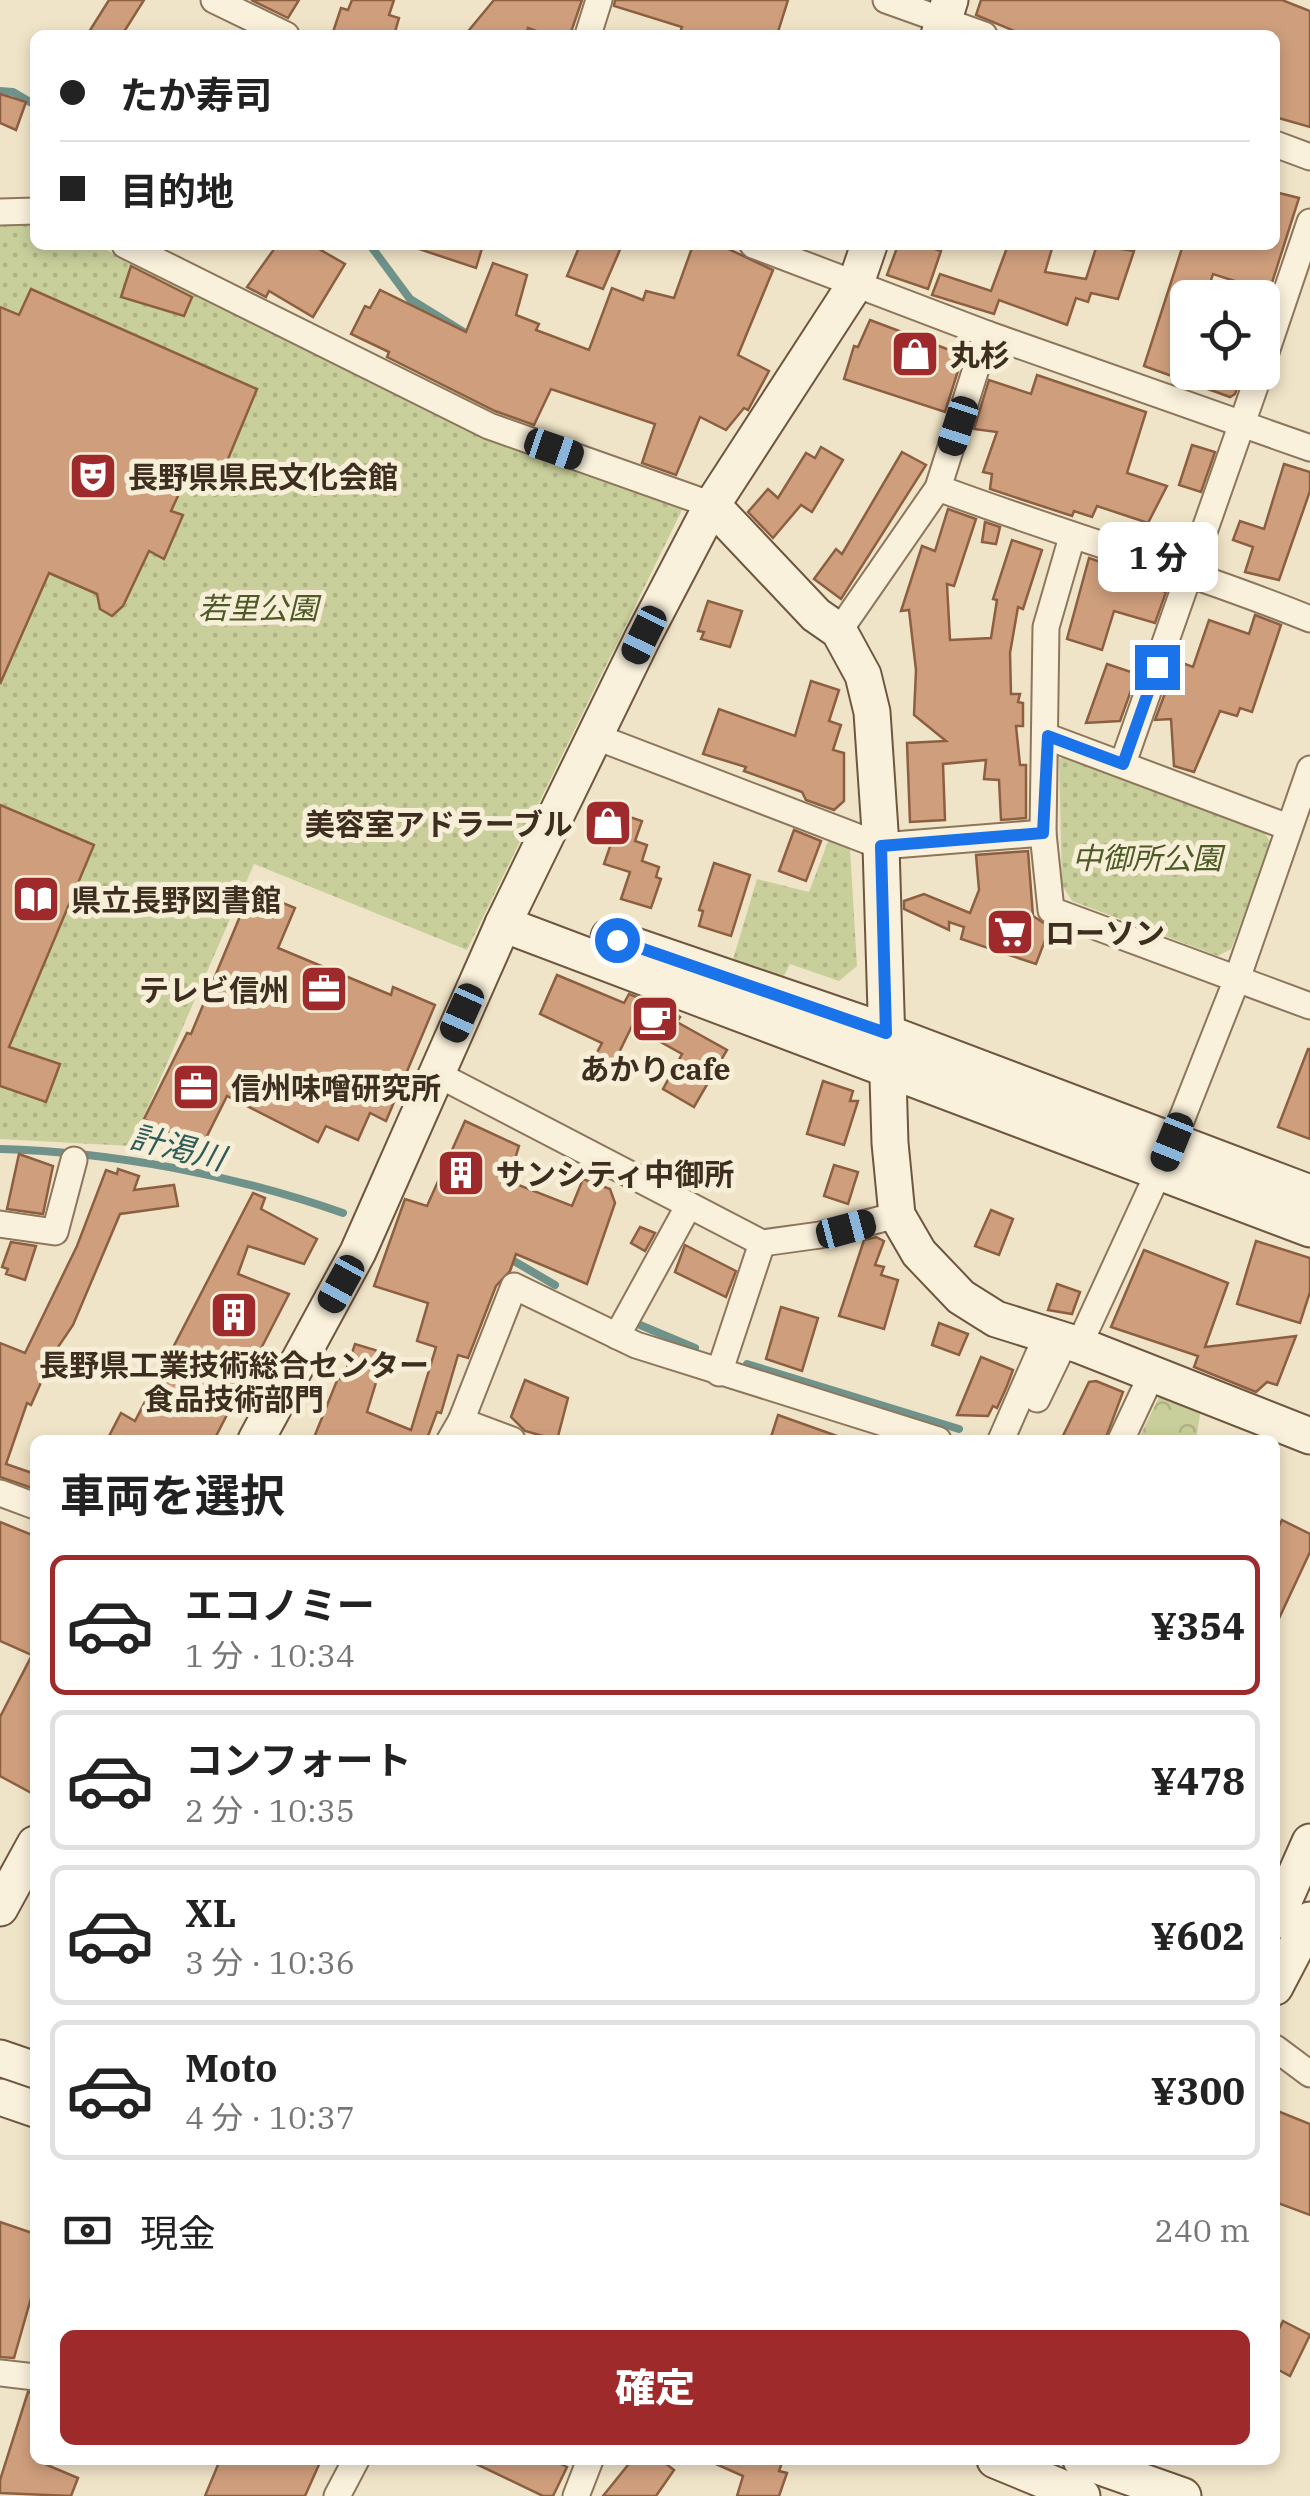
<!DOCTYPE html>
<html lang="ja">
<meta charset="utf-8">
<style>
:root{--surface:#fff;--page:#f2f2f2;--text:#222;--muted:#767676;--line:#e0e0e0;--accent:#9e2a2b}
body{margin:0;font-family:"IBM Plex Serif","Noto Sans JP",serif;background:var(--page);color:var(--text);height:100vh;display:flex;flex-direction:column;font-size:38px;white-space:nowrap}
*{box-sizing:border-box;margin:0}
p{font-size:32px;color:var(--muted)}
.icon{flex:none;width:55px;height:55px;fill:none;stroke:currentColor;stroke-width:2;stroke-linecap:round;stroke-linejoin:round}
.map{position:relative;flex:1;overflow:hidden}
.panel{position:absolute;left:30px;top:1435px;width:1250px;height:1030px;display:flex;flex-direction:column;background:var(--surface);border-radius:15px;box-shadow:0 5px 15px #0003}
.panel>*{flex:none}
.top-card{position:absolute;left:30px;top:30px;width:1250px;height:220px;border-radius:15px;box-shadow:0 5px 15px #0003;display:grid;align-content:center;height:220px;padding:0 30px;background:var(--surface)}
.tools{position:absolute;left:1170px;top:280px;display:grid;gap:20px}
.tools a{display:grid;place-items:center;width:110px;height:110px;border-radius:15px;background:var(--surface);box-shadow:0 5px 15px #0003;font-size:50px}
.end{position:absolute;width:45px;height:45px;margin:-22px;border:12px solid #1a73e8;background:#fff;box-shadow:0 0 0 5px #fff}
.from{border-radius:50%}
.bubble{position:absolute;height:70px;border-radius:15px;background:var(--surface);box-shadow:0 5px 15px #0003;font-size:32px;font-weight:800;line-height:70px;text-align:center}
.car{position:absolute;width:30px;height:60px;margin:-30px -15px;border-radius:12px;box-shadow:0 0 8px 2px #0007;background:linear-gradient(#222 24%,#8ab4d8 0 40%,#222 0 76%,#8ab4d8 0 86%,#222 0)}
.top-card b{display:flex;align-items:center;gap:35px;height:95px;font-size:38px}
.top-card b+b{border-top:2px solid var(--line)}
.top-card i{width:25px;height:25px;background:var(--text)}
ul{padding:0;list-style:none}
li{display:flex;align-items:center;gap:30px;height:140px;margin:0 20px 15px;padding:0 10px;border:5px solid var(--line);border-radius:15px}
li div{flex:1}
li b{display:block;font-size:38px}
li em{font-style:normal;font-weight:800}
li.current{border-color:var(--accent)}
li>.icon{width:90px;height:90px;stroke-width:1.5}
h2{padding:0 30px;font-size:45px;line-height:120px}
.pay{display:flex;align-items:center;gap:25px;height:110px;padding:0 30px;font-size:38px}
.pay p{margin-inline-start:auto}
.action{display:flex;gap:20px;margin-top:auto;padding:20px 30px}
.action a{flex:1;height:115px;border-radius:15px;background:var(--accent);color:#fff;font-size:40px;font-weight:800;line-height:115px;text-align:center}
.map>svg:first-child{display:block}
.green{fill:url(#green-dots)}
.forest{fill:url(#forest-crowns)}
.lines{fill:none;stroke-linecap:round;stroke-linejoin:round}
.stream{stroke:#6f938a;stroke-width:8}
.building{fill:#cf9f7d;stroke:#8d5f41;stroke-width:2.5}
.street-casing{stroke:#8d765c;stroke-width:29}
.secondary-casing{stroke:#6f573f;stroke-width:39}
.street{stroke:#faf1dc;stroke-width:25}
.secondary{stroke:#faf1dc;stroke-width:35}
.route{stroke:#1a73e8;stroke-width:12}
.labels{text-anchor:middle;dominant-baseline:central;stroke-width:10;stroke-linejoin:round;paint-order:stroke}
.poi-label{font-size:30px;font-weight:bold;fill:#3d2e20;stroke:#f7eed8;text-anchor:start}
.park-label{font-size:30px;font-style:italic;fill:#4d5a26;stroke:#f7eed8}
.water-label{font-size:32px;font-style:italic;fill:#2f5d5a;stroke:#f7eed8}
</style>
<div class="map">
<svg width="1310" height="2496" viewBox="0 0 1310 2496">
<defs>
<pattern id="green-dots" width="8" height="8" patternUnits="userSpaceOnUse" patternTransform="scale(2.5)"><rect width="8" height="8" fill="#c9cf9b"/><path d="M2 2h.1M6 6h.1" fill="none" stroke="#aeb285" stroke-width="1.8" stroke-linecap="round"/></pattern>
<pattern id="forest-crowns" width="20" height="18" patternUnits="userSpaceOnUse" patternTransform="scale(2.5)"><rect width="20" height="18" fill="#c9cf9b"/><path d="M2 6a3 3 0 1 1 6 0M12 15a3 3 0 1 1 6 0" fill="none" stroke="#aeb285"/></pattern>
</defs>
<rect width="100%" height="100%" fill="#f0e4c8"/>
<g class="green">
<polygon points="33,220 35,245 96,245 486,434 682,510 467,950 254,864 131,1146 0,1139 0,226"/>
<polygon points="1069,754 1262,829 1271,843 1231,949 1218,956 1072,901 1062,885 1059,759"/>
<polygon points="829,839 850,848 857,966 839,981 790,964 784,976 752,969 720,1003 757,879 809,892"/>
</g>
<polygon class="forest" points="1161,1393 1201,1408 1196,1440 1138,1440"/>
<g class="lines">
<g class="stream">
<polyline points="0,91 13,92 35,105"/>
<polyline points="370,245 410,299 470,336"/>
<path d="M 0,1149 C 114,1152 234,1175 343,1213"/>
<polyline points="507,1257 555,1285"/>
<polyline points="640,1325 695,1348"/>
<polyline points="747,1364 959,1429"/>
</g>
</g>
<g class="building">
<polygon points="109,0 144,0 122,35 87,35"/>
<polygon points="251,0 299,0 288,18"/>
<polygon points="352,0 394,0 389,15 399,18 394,35 332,35 341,8 348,10"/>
<polygon points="494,0 582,0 570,35 547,35 528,28 526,35 465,35"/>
<polygon points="615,0 788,0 777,35 679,35 682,27 614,6"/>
<polygon points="981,0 1282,0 1310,11 1310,127 1275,117 1275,35 1024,35 976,15"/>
<polygon points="0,94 26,102 16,130 0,123"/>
<polygon points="1275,192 1299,198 1269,292 1213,274 1205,298 1188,298 1188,372 1243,372 1235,394 1230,397 1144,366 1183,245 1275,245"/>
<polygon points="277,245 312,245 345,264 313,317 269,291 266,297 247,287"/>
<polygon points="420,245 483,245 476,268 419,249"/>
<polygon points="580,245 622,245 603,289 567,276"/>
<polygon points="693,245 720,245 773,270 738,355 769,371 748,410 744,408 726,430 700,417 676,475 642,463 655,424 551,389 534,425 495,411 387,357 389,352 351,334 365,306 370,308 380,290 466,332 493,263 527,275 516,315 539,324 536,330 589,350 612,288 643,300 646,291 674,298"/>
<polygon points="898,245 922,245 941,251 928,289 887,275"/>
<polygon points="1008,245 1053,245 1045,272 1086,279 1097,245 1134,251 1118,299 1091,293 1088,302 1076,298 1067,325 999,300 994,314 932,295 940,274 991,291"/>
<polygon points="131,266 192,297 184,316 121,297"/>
<polygon points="31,289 257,389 218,483 190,470 171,511 183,515 164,559 149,551 123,606 112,616 100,609 97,594 49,573 0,684 0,307 19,315"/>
<polygon points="870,320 963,355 945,412 844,379 854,346 858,347"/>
<polygon points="1037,375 1146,412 1127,473 1167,486 1148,523 1097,506 1092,517 1074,511 1072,516 990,489 992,474 983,472 997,432 974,429 989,380 1031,394"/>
<polygon points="1192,445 1215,452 1201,492 1179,485"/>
<polygon points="821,447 843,460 812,512 801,505 773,538 748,512 768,489 778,498 806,453 815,458"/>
<polygon points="902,452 926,465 841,599 814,579 836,549 842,554"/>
<polygon points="1284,464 1310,472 1310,491 1279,580 1245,572 1253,547 1233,540 1240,521 1264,529"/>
<polygon points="948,509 976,519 954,586 947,584 950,640 991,638 997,600 993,599 1012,540 1042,550 1023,609 1018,607 1010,653 1011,694 1020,694 1018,702 1023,703 1023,726 1016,726 1020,765 1026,765 1026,818 1001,820 999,780 984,779 986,760 943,764 945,820 910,822 907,743 946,741 914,715 916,670 909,610 901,611 922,546 935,551"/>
<polygon points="985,522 1000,527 996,544 982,542"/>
<polygon points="1089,558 1144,577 1141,584 1166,592 1155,623 1114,611 1102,650 1067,639"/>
<polygon points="708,601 742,611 730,647 701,639 704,632 698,631"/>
<polygon points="1255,615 1281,625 1252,712 1240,708 1237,716 1220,711 1194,772 1174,766 1171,719 1155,720 1177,661 1193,667 1209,620 1249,634"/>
<polygon points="1107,664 1137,674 1120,721 1086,723"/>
<polygon points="811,681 839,690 829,721 841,725 833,750 844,753 844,801 834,810 806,800 802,792 744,771 746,767 703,754 719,709 795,736"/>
<polygon points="0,805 94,845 9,1047 60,1064 46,1102 0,1086"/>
<polygon points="599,807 642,821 635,841 647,845 642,861 659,867 656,877 661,879 651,908 621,899 630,872 604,864 613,838 591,830"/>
<polygon points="794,830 821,841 806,881 779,871"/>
<polygon points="1028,851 1033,916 1050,927 1036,964 961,939 964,927 949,922 949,930 904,909 904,901 924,894 970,913 979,890 976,855"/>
<polygon points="714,863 750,875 731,936 699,926 703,911 699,910"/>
<polygon points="251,890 295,908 278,948 391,995 393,987 435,1005 386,1121 370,1113 358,1140 326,1126 318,1142 227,1096 201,1148 144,1119 187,1033 191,1034"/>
<polygon points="557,975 624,1003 629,994 660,1006 680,1017 677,1022 727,1050 694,1107 663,1089 682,1054 632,1026 609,1073 591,1064 602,1043 540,1014"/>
<polygon points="1308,1049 1310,1049 1310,1139 1278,1127"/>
<polygon points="823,1081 853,1091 850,1101 858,1101 844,1145 807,1134"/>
<polygon points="465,1121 519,1146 508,1181 572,1206 583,1179 610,1189 615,1203 587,1284 516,1254 510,1271 496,1286 468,1358 458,1355 441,1413 437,1412 428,1436 434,1440 313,1440 338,1378 343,1380 355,1344 385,1353 367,1412 411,1430 436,1347 417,1341 428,1303 374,1286 405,1199 427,1206"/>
<polygon points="19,1154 53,1166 43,1214 7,1209"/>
<polygon points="834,1165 858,1172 848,1204 824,1196"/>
<polygon points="118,1169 139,1176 134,1190 174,1185 178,1206 120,1214 73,1325 54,1353 31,1405 27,1403 6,1464 35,1474 35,1489 0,1477 0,1343 25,1353 77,1246 106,1170 117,1174"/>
<polygon points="253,1193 265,1198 261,1209 317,1239 304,1264 248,1246 238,1274 289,1294 214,1440 107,1440 121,1413 135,1421"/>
<polygon points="991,1210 1013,1219 999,1255 975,1246"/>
<polygon points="640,1227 655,1233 645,1251 631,1243"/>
<polygon points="876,1237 884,1241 875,1265 884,1267 881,1275 898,1280 884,1329 839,1316 864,1240"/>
<polygon points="1256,1241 1310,1258 1310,1292 1300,1323 1237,1304"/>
<polygon points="11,1242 36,1246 25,1280 6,1274 8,1269 2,1267"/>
<polygon points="685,1245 736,1271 726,1297 675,1272"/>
<polygon points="1144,1250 1228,1283 1205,1347 1296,1336 1277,1385 1267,1382 1256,1392 1194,1367 1198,1356 1111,1327"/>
<polygon points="1057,1284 1080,1292 1072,1314 1048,1310"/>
<polygon points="781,1307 818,1318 802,1371 766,1359"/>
<polygon points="939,1323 968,1334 959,1355 932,1345"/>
<polygon points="981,1357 1013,1370 1007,1386 997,1408 993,1406 988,1416 957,1415"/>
<polygon points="525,1380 568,1398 557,1440 525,1431 511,1417"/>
<polygon points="1096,1381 1123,1392 1105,1440 1061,1440 1089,1382"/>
<polygon points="778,1415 840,1437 839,1440 770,1440"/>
<polygon points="1282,1520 1310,1534 1310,1552 1275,1627 1275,1534"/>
<polygon points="0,1522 35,1536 35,1795 0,1776 0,1717 32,1655 0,1641"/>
<polygon points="1275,2110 1310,2124 1310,2215 1275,2202"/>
<polygon points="0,2222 35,2234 35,2284 14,2358 0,2357"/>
<polygon points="1283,2321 1310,2335 1290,2376 1275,2368 1275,2337"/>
<polygon points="28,2392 35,2393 35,2460 78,2478 71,2496 0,2493 0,2480"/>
<polygon points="220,2460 321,2460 305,2496 205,2496"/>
<polygon points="468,2460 553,2460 567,2467 553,2496 543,2496"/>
<polygon points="632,2460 661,2460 674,2470 656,2496 603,2496"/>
<polygon points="707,2460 783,2460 779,2471 787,2473 779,2496 737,2496 743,2476"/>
</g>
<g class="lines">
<g class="street-casing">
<g id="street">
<polyline points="214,0 286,35"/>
<polyline points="886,0 984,35"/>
<polyline points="588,35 599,0"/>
<polyline points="1275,144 1310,157"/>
<polyline points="0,212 35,211"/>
<polyline points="125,245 489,426 712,505"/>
<polyline points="753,245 987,334 1310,448"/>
<polyline points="1262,364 1310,222"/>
<path d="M 938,488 C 1062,534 1188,570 1310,619"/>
<polyline points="1072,537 1046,627 1043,833 1051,910 1310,1006"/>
<polyline points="839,631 938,488 987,334"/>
<polyline points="594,736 881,846 1043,833"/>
<polyline points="1048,737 1288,827"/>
<polyline points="1123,763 1260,372"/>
<polyline points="435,1073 762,1243 820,1235 897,1215"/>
<polyline points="0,1224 55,1232 74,1160"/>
<polyline points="617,1336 689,1205"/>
<polyline points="1079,1345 1173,1141 1237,979 1310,769"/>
<polyline points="719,1373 762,1243"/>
<polyline points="1037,1399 1065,1341"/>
<polyline points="461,1421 514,1286 636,1345 938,1440"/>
<polyline points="450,1440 461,1421 512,1440"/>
<polyline points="1001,1440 1047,1335"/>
<polyline points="1121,1440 1152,1374"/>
<polyline points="0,1493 35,1506"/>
<polyline points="1275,2048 1310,2074"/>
<polyline points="0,2373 35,2377"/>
<polyline points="337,2496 356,2460"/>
<polyline points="576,2496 590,2460"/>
</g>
</g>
<g class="secondary-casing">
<g id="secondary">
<polyline points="939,35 950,0"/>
<polyline points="712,505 816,615 839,631 863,675 872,712 881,846 890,1143 897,1215 919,1253 961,1297 996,1319 1079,1345 1310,1436"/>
<polyline points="503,924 1310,1229"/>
<polyline points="609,937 861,1023 1310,1193"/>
<polyline points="256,1440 358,1252 503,924 644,635 712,505 856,283 869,245"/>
<polyline points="0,1908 35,1844"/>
<polyline points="1275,1921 1310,1842"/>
<polyline points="1275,1987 1310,1920"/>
<polyline points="0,2058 35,2070"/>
<polyline points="0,2097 35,2109"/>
<polyline points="995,2460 1082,2496"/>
<polyline points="1081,2460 1183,2496"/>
</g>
</g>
<use href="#street" class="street"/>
<use href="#secondary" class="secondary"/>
</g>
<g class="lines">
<polyline class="route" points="617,940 886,1033 881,846 1043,833 1048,736 1123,764 1157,667"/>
</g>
<defs>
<g id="shop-square" transform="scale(2.5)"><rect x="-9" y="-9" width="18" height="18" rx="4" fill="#9e2a2b" stroke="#f7eed8"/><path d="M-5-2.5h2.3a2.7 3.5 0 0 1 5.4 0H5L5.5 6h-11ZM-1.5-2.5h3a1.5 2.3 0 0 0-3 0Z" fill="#fff"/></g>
<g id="theatre-square" transform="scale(2.5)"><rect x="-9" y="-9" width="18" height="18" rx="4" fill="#9e2a2b" stroke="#f7eed8"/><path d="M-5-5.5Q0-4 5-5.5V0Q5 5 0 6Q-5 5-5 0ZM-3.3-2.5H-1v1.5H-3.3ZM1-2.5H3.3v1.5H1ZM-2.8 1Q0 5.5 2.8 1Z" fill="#fff"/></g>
<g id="library-square" transform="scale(2.5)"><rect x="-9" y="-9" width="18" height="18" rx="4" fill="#9e2a2b" stroke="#f7eed8"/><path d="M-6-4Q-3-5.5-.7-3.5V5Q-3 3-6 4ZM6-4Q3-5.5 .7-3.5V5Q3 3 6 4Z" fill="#fff"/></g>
<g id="supermarket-square" transform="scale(2.5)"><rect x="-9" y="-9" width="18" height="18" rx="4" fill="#9e2a2b" stroke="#f7eed8"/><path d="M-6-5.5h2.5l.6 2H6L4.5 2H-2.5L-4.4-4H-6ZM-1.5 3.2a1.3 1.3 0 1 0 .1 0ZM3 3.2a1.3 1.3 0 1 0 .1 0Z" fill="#fff"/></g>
<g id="office-square" transform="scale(2.5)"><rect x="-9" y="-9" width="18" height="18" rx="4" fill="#9e2a2b" stroke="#f7eed8"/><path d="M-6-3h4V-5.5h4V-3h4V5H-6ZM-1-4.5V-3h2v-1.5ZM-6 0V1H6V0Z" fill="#fff"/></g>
<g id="cafe-square" transform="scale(2.5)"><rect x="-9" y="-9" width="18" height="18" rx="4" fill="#9e2a2b" stroke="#f7eed8"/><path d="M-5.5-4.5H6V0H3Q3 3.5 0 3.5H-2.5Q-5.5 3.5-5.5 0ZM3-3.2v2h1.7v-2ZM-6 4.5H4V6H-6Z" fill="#fff"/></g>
<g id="building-square" transform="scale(2.5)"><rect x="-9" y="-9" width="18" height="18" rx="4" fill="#9e2a2b" stroke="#f7eed8"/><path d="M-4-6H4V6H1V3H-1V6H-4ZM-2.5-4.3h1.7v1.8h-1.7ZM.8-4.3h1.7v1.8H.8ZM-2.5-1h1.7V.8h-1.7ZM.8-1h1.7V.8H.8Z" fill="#fff"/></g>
</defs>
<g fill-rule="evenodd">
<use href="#shop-square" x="915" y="354"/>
<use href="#theatre-square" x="93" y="476"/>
<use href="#shop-square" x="608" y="823"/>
<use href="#library-square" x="36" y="899"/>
<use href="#supermarket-square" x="1010" y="932"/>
<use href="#office-square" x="324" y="989"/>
<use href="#cafe-square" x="655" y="1019"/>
<use href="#office-square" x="196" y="1087"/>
<use href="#building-square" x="461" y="1173"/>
<use href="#building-square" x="234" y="1315"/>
</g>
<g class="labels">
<g class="poi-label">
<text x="950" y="354">丸杉</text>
<text x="128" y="476">長野県県民文化会館</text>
<text x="573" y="823" text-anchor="end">美容室アドラーブル</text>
<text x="71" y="899">県立長野図書館</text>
<text x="1045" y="932">ローソン</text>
<text x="289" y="989" text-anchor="end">テレビ信州</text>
<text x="655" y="1068" text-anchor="middle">あかりcafe</text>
<text x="231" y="1087">信州味噌研究所</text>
<text x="496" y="1173">サンシティ中御所</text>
<text x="234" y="1364" text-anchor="middle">長野県工業技術総合センター<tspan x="234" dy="34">食品技術部門</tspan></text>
</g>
<g class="park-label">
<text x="258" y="607">若里公園</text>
<text x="1147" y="857">中御所公園</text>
</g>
<g class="water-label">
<text transform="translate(178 1147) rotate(14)">計渇川</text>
</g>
</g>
</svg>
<div class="tools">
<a><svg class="icon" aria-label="locate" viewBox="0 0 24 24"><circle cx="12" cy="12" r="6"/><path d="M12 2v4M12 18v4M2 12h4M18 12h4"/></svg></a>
</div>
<i class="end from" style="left:617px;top:940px"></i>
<i class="end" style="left:1157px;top:667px"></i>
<div class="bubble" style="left:1098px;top:522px;width:120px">1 分</div>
<i class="car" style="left:958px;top:426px;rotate:198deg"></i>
<i class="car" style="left:554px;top:449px;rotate:109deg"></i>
<i class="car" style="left:644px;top:635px;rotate:206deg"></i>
<i class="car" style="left:462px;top:1013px;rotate:204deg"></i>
<i class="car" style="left:1172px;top:1142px;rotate:202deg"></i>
<i class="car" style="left:846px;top:1229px;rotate:75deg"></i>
<i class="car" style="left:341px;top:1284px;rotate:209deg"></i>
<div class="top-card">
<b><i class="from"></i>たか寿司</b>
<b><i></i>目的地</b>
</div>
<section class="panel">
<h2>車両を選択</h2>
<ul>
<li class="current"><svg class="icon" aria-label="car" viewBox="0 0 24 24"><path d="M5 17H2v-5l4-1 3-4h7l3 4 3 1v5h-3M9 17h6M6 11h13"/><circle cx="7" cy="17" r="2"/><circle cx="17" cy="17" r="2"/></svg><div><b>エコノミー</b><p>1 分 · 10:34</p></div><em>¥354</em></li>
<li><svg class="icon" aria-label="car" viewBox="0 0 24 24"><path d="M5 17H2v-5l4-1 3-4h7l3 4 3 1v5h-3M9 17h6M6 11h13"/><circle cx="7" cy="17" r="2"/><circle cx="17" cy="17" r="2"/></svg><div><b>コンフォート</b><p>2 分 · 10:35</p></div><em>¥478</em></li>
<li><svg class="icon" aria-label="car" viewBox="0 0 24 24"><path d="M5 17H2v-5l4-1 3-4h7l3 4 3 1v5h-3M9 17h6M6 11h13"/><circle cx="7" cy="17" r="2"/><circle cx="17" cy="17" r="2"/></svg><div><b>XL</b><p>3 分 · 10:36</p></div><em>¥602</em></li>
<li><svg class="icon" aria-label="car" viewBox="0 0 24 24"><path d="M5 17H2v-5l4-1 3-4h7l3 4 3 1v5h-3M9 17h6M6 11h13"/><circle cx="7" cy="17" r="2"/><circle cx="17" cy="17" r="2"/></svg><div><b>Moto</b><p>4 分 · 10:37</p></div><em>¥300</em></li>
</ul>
<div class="pay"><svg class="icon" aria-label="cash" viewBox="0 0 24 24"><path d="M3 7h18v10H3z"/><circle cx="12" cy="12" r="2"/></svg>現金<p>240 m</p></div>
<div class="action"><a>確定</a></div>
</section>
</div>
